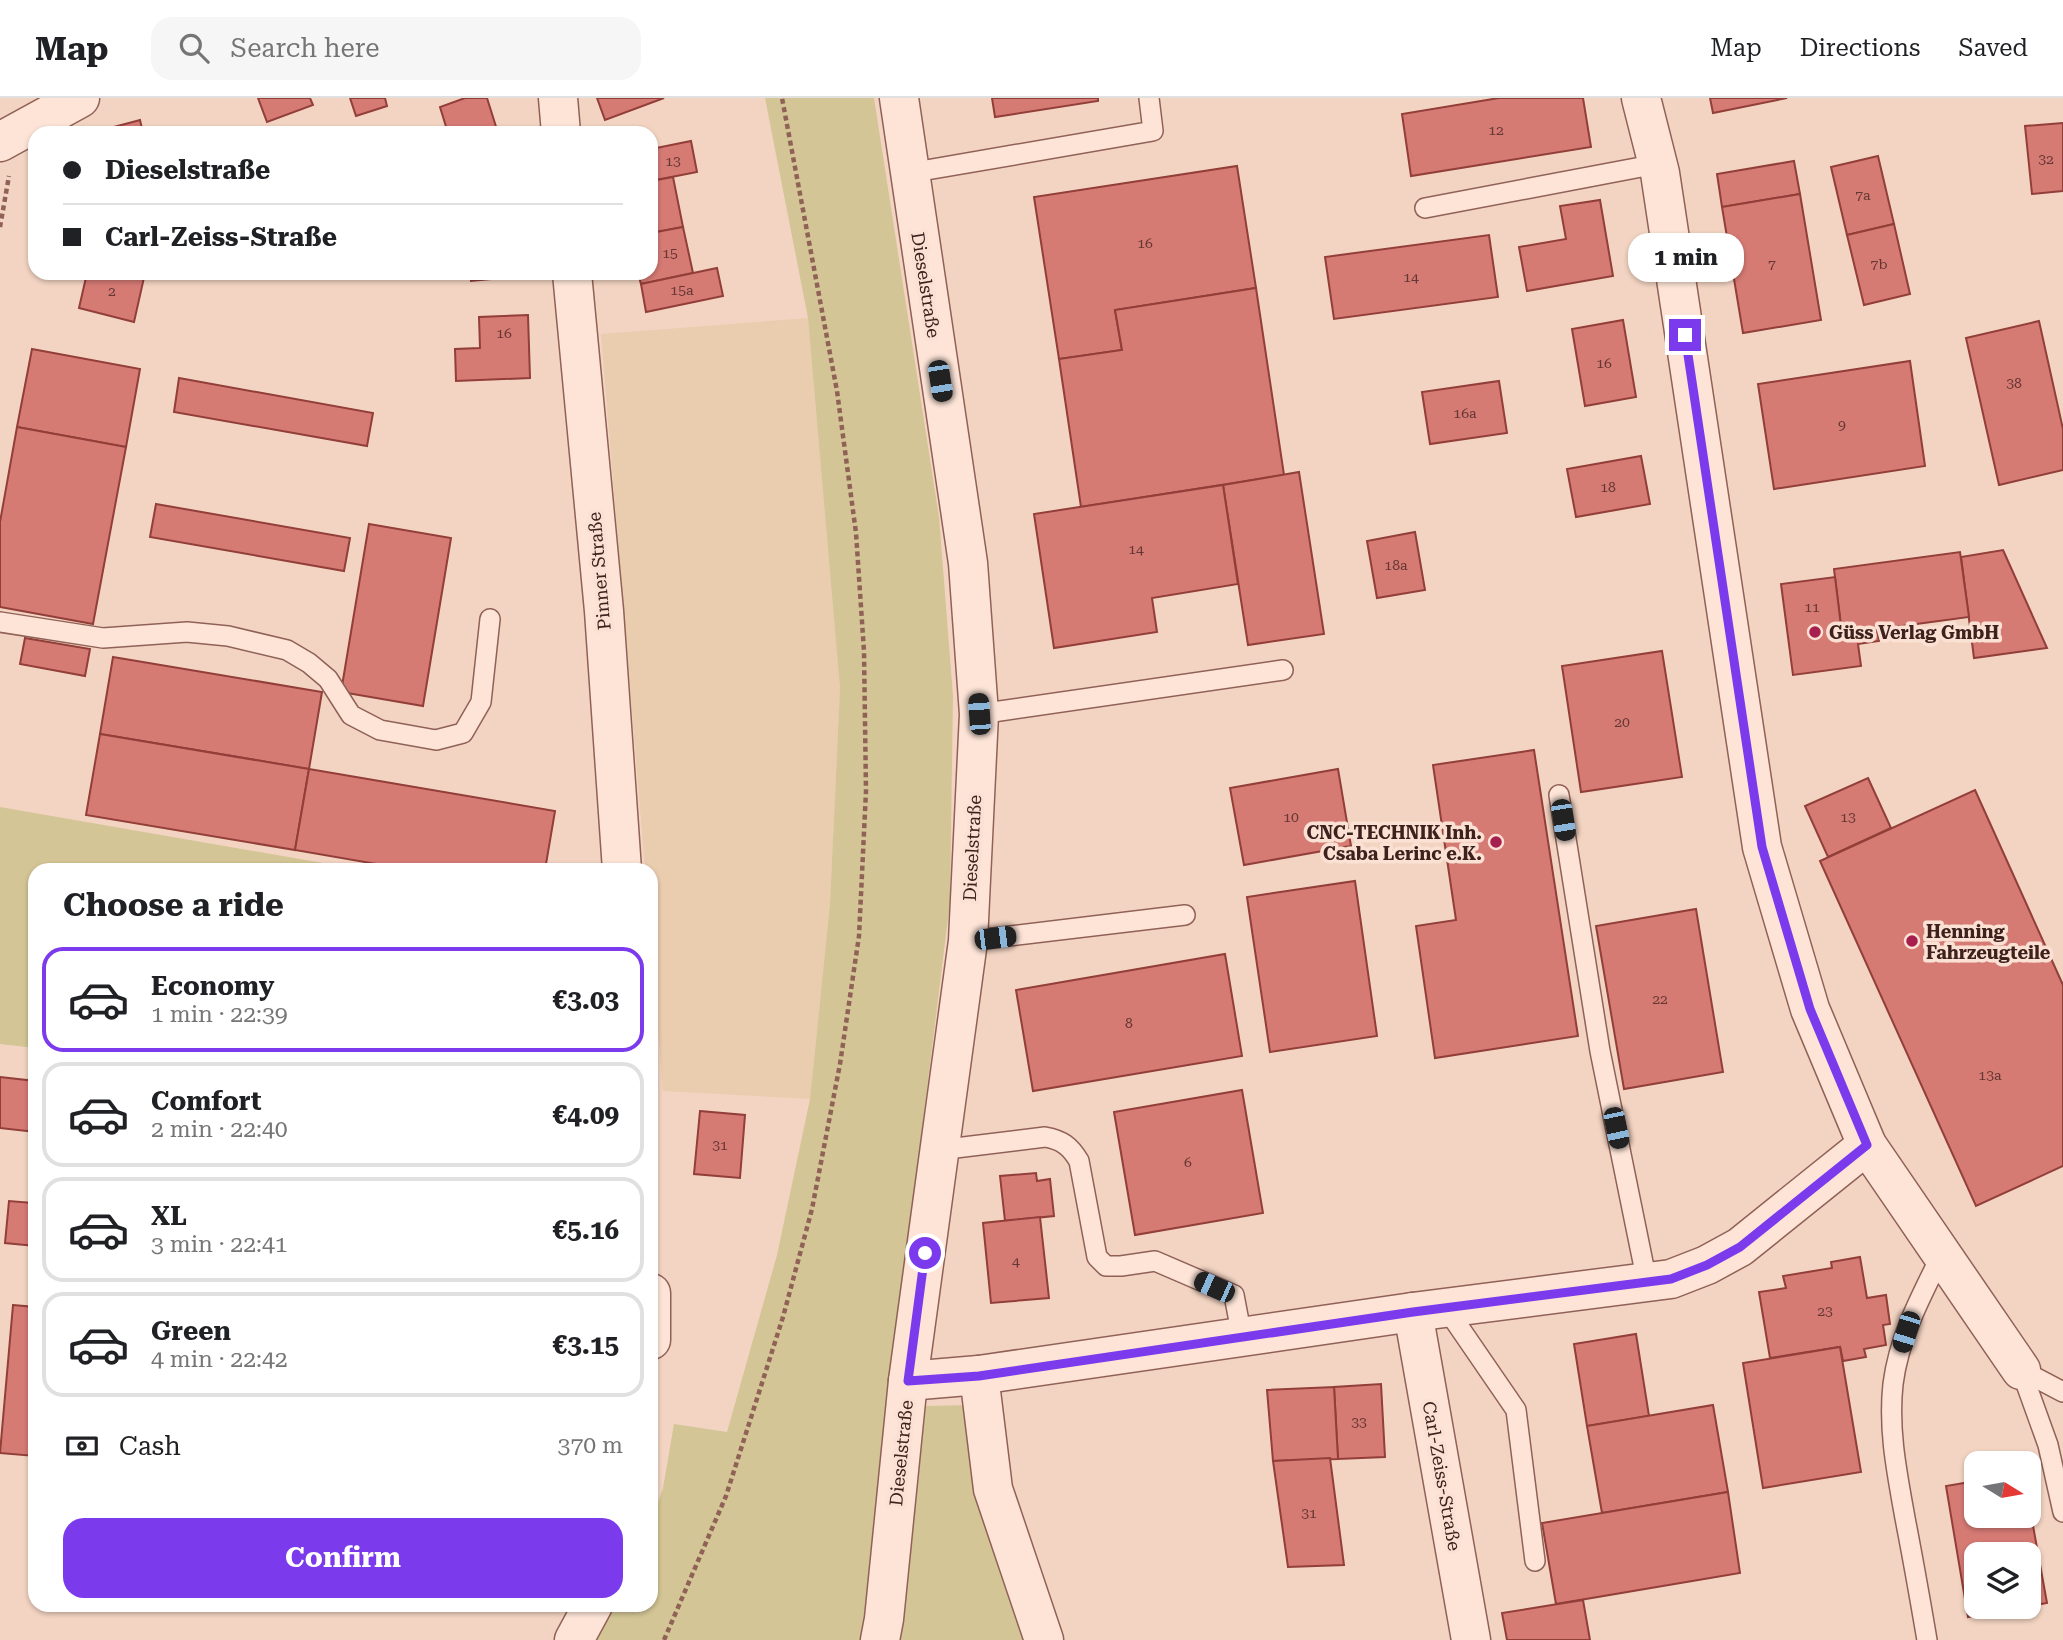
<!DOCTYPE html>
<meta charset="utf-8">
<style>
:root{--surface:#fff;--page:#f6f6f6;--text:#202124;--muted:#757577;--line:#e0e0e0;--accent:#7c3aed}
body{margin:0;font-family:"Roboto Serif",serif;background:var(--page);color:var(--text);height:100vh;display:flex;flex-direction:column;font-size:26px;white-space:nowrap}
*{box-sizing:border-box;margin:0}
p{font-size:23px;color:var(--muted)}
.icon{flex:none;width:38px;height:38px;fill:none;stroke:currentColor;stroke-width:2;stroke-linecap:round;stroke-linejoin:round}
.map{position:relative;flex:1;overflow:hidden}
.panel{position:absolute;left:28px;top:765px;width:630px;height:749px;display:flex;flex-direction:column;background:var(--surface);border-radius:21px;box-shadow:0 2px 5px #0004}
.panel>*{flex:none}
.banner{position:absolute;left:28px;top:28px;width:630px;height:154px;border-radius:21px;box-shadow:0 2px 5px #0004;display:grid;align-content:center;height:154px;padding:0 35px;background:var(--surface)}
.needle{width:46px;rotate:101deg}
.buttons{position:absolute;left:1964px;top:1353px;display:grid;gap:14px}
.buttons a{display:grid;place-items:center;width:77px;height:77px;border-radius:14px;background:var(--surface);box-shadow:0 2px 5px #0004;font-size:35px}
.end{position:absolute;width:32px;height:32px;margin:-16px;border:9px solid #7c3aed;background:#fff;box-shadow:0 0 0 4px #fff}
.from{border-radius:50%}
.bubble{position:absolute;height:49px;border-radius:21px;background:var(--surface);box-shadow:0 2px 5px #0004;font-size:23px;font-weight:700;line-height:49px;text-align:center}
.car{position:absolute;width:21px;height:42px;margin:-21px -10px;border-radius:9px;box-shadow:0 0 5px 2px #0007;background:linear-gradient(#222 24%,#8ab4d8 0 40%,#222 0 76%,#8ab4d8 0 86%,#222 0)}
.banner b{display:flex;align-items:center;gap:24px;height:66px;font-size:26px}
.banner b+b{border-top:2px solid var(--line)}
.banner i{width:18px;height:18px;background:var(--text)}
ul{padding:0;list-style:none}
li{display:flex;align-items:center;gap:21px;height:105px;margin:0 14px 10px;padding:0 21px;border:4px solid var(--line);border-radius:21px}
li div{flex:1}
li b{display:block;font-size:26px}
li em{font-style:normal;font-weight:700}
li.on{border-color:var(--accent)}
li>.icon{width:63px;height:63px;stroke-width:1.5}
h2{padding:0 35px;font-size:32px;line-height:84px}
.pay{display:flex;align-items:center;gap:18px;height:77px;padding:0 35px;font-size:26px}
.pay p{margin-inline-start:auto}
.cta{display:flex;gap:14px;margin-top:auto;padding:14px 35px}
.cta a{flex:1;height:80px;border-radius:21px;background:var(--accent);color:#fff;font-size:28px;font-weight:700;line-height:80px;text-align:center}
header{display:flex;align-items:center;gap:42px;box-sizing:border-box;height:98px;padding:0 35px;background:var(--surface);border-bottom:2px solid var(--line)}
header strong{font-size:33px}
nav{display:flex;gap:38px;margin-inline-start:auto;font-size:24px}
.search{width:490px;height:63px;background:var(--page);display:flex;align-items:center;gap:18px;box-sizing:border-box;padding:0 24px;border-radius:21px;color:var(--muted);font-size:26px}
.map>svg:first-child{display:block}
.farmland{fill:#eaccaf}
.green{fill:#d3c595}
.building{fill:#d67a74;stroke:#923e39;stroke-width:2;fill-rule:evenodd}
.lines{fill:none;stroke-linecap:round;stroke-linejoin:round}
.service-casing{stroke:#906157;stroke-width:22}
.minor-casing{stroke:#906157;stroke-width:41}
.tertiary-casing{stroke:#906157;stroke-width:41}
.path{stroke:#906157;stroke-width:4.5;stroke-dasharray:5 3.5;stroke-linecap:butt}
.service{stroke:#fde4d7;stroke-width:19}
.minor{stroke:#fde4d7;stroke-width:38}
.tertiary{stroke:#fde4d7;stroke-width:38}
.route{stroke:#7c3aed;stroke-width:9}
.poi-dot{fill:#a71f4f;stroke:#fae1d3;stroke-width:2.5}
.labels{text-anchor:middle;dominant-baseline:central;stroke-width:7;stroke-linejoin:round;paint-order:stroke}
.number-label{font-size:14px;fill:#643733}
.street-label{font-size:18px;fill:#3e211d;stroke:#fae1d3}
.poi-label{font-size:18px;font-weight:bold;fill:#3e211d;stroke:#fae1d3;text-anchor:start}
</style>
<header>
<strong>Map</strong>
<div class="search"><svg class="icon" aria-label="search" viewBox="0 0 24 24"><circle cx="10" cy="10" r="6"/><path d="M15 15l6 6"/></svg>Search here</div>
<nav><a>Map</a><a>Directions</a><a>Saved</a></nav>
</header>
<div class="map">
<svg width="2063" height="1542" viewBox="0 0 2063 1542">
<rect width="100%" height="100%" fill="#f3d4c2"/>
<polygon class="farmland" points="808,220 840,590 830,806 810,1001 663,993 651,847 651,772 645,772 601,236"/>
<g class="green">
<polygon points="765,0 874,0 939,419 953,598 950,804 891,1283 865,1528 860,1542 595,1542 613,1507 651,1507 651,1424 663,1390 674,1326 727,1334 777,1157 810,1001 830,806 840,590 808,220"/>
<polygon points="0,709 363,772 35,772 35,950 0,946"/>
<polygon points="974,1307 1030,1542 894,1542 902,1515 926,1308"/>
</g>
<g class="building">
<polygon points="258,0 310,0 313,7 267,24"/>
<polygon points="350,0 385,0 387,8 356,18"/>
<polygon points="465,0 487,0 498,35 448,35 440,9"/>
<polygon points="597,0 664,0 605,22"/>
<polygon points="992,0 1098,0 1098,3 995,19"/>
<polygon points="1499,0 1583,0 1591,49 1411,78 1402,16"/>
<polygon points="1710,0 1787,0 1713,15"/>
<polygon points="140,22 143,35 95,35 95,34"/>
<polygon points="2063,25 2063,93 2032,96 2025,28"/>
<polygon points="691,43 697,74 651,83 651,51"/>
<polygon points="1878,58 1894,126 1847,137 1831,69"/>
<polygon points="1794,63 1800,96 1722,109 1717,76"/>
<polygon points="1237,68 1256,190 1115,212 1122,252 1059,261 1034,99"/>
<polygon points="673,79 683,129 651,135 651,83"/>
<polygon points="1800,96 1821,222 1743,235 1722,109"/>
<polygon points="1600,102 1613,178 1527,193 1519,149 1566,141 1560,108"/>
<polygon points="1894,126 1910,196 1864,207 1847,137"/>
<polygon points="683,129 693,175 641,186 638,175 651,175 651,135"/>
<polygon points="1489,137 1498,199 1334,221 1325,159"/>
<polygon points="717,170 723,198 646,214 641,186"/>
<polygon points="87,175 145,175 134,224 79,210"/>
<polygon points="471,175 522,175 523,178 471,183"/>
<polygon points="1256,190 1284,377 1081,409 1059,261 1122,252 1115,212"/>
<polygon points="528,217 530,280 456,283 455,251 480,250 479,219"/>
<polygon points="1623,222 1636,299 1585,308 1572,231"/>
<polygon points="2039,223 2063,331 2063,372 1999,387 1966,240"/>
<polygon points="32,251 140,271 126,349 17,329"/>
<polygon points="1910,263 1925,368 1774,391 1758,286"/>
<polygon points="179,280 373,315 367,348 174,314"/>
<polygon points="1499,283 1507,335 1430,346 1422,294"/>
<polygon points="17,329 126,349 93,526 0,509 0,424"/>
<polygon points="1641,358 1650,406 1576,419 1567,371"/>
<polygon points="1299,374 1324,536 1248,547 1223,387"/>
<polygon points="1223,387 1238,486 1152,500 1157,534 1054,550 1034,416"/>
<polygon points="156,406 350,440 344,473 150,439"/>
<polygon points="369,426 451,440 423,608 341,594"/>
<polygon points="1415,434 1425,492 1377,500 1367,443"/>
<polygon points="2003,452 2047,550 1974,560 1961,459"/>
<polygon points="1960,454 1969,519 1842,536 1834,471"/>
<polygon points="1835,479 1842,536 1877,531 1879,543 1858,546 1861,568 1793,577 1781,486"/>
<polygon points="25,540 90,551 85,578 20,566"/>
<polygon points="1662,553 1682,679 1581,694 1562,568"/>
<polygon points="113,559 322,594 309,671 100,636"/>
<polygon points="100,636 309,671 295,752 86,717"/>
<polygon points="1534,652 1578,938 1435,960 1416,828 1456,822 1433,667"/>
<polygon points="309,671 555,713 545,772 411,772 295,752"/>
<polygon points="1338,671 1351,748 1244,767 1230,690"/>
<polygon points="1868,680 1891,730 1828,759 1805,708"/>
<polygon points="1975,692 2063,887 2063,1068 1976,1108 1820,763"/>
<polygon points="1355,783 1377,938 1270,954 1247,799"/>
<polygon points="1696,811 1723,974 1624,991 1596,828"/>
<polygon points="1225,856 1242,958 1033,993 1016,892"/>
<polygon points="0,979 35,983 35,1034 0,1030"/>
<polygon points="1242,992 1263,1115 1135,1137 1114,1014"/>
<polygon points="700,1013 745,1017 740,1080 694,1076"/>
<polygon points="1036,1075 1037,1083 1050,1081 1054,1118 1005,1123 1000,1078"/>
<polygon points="35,1082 35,1148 5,1145 9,1103 33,1105"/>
<polygon points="1040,1119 1049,1200 991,1205 983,1125"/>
<polygon points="1860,1159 1867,1200 1886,1197 1890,1226 1883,1227 1886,1247 1864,1251 1866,1259 1843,1263 1840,1249 1770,1260 1759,1194 1786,1190 1783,1178 1832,1170 1831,1164"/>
<polygon points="13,1207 35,1209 35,1358 0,1355"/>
<polygon points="1636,1236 1649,1318 1587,1328 1574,1246"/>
<polygon points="1840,1249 1861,1374 1763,1390 1743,1265"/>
<polygon points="1381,1286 1385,1359 1338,1361 1334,1289"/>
<polygon points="1334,1289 1338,1361 1273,1363 1267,1292"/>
<polygon points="1713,1307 1728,1394 1602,1415 1587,1328"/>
<polygon points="1330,1360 1344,1467 1288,1469 1273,1363"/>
<path d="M 1976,1383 L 1976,1418 L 2028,1418 L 2028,1400 L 2047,1505 L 1968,1519 L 1946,1388 ZM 1976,1456 L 2028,1456 L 2028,1508 L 1976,1508 Z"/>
<polygon points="1728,1394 1740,1475 1556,1506 1542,1425"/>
<polygon points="1583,1502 1590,1542 1507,1542 1502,1515"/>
</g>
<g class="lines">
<g class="service-casing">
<g id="service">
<polyline points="909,75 1153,33 1149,0"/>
<polyline points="1425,110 1657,66"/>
<polyline points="0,524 103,540 187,534 228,538 287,552 309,565 328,581 351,617 380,632 436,642 463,635 481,604 490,521"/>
<polyline points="979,616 1283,572"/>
<polyline points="1559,697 1600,953 1647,1184"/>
<polyline points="968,843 1185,817"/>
<path d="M 939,1052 L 1045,1039 C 1062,1042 1070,1048 1079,1063 L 1097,1159 L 1106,1168 L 1121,1168 L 1155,1163 L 1234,1197 L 1242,1239"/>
<polyline points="1446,1210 1516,1312 1535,1463"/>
<polyline points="2021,1272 2048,1347 2063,1414"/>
<polyline points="2021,1272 2063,1294"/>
<path d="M 1927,1542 C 1920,1501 1913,1461 1905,1420 C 1897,1375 1888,1332 1893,1286 C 1899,1239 1921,1198 1942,1156"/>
</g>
</g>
<g class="minor-casing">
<g id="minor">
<polyline points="1641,0 1660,75 1762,749 1810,911 1867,1047 2021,1272"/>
<polyline points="0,44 80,0"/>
<polyline points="1413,1214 1471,1542"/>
<polyline points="979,1277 993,1391 1044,1542"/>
<polyline points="908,1283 979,1277 1413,1214 1671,1181 1707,1167 1740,1149 1867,1047"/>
<polyline points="880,1542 884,1521 908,1283 968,843 979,616 968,465 899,0"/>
</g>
</g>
<g class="tertiary-casing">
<g id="tertiary">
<polyline points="558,0 561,35"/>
<polyline points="572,175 604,513 622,772"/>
<polyline points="651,1195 651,1242"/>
<polyline points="574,1542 593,1507"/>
</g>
</g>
<g class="path">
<polyline points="0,129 9,78"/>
<polyline points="664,1542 726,1398 783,1219 812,1111 840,966 859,838 866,693 864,553 856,435 837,293 782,0"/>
</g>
<use href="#service" class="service"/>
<use href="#minor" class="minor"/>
<use href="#tertiary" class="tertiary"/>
</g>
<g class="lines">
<polyline class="route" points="925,1155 908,1283 979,1278 1413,1214 1671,1181 1707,1167 1740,1149 1867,1047 1810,911 1762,749 1685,237"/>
</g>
<g class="poi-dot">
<circle cx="1815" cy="534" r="7"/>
<circle cx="1496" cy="744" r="7"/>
<circle cx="1912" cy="843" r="7"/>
</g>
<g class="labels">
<g class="number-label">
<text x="1496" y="32">12</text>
<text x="2046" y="61">32</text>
<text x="673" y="63">13</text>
<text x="1863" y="97">7a</text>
<text x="1145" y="145">16</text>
<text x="670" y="155">15</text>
<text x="1772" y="166">7</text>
<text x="1879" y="166">7b</text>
<text x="1411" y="179">14</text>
<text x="682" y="192">15a</text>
<text x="112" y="193">2</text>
<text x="504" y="235">16</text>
<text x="1604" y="265">16</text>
<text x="2014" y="285">38</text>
<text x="1465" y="315">16a</text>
<text x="1842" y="327">9</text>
<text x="1608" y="389">18</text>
<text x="1136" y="451">14</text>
<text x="1396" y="467">18a</text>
<text x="1812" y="509">11</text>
<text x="1622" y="624">20</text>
<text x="1291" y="719">10</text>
<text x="1848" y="719">13</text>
<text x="1660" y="901">22</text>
<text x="1129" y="925">8</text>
<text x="1990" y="977">13a</text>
<text x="720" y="1047">31</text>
<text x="1188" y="1064">6</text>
<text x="1016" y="1163">4</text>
<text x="1825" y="1213">23</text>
<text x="1359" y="1324">33</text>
<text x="1309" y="1415">31</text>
</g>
<g class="street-label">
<text transform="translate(926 187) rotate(81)">Dieselstraße</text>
<text transform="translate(599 473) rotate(-95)">Pinner Straße</text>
<text transform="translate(972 750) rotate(-87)">Dieselstraße</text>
<text transform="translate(901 1355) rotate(-84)">Dieselstraße</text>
<text transform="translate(1442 1378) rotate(80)">Carl-Zeiss-Straße</text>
</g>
<g class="poi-label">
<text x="1829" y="534">Güss Verlag GmbH</text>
<text x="1482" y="734" text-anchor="end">CNC-TECHNIK Inh.<tspan x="1482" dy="21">Csaba Lerinc e.K.</tspan></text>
<text x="1926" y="833">Henning<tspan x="1926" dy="21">Fahrzeugteile</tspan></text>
</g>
</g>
</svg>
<div class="buttons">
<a><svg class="needle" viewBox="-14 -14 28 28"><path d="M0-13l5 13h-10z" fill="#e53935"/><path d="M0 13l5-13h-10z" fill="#757577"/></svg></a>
<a><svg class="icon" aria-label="layers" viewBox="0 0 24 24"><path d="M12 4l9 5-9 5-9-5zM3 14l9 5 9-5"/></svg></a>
</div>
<i class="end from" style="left:925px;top:1155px"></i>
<i class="end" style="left:1685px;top:237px"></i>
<div class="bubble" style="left:1628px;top:135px;width:116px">1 min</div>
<i class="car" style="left:940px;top:283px;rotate:171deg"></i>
<i class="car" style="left:979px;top:616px;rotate:356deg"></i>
<i class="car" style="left:1563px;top:722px;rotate:171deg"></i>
<i class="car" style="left:995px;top:840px;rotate:83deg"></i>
<i class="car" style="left:1616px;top:1030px;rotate:168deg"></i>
<i class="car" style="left:1214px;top:1189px;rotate:294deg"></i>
<i class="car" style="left:1906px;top:1234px;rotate:197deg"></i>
<div class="banner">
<b><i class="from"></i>Dieselstraße</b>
<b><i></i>Carl-Zeiss-Straße</b>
</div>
<section class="panel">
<h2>Choose a ride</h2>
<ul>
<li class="on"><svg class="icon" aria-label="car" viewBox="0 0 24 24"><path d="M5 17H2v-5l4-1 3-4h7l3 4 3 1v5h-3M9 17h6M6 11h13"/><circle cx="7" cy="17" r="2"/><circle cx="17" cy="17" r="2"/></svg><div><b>Economy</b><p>1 min · 22:39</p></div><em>€3.03</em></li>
<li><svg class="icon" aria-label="car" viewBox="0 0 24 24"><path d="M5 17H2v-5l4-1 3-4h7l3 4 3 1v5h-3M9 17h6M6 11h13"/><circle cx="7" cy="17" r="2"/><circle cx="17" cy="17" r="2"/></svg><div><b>Comfort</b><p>2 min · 22:40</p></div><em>€4.09</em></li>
<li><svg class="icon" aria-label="car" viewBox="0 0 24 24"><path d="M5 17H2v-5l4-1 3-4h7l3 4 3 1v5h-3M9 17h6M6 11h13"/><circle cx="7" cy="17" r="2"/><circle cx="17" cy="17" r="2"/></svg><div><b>XL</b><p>3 min · 22:41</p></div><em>€5.16</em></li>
<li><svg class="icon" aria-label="car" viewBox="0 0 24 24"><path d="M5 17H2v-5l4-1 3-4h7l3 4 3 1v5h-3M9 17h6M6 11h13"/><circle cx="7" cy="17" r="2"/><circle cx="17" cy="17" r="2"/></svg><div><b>Green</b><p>4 min · 22:42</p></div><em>€3.15</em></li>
</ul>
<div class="pay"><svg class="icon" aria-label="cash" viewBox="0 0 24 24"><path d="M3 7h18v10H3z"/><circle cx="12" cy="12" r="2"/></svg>Cash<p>370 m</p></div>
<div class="cta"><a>Confirm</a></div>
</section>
</div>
